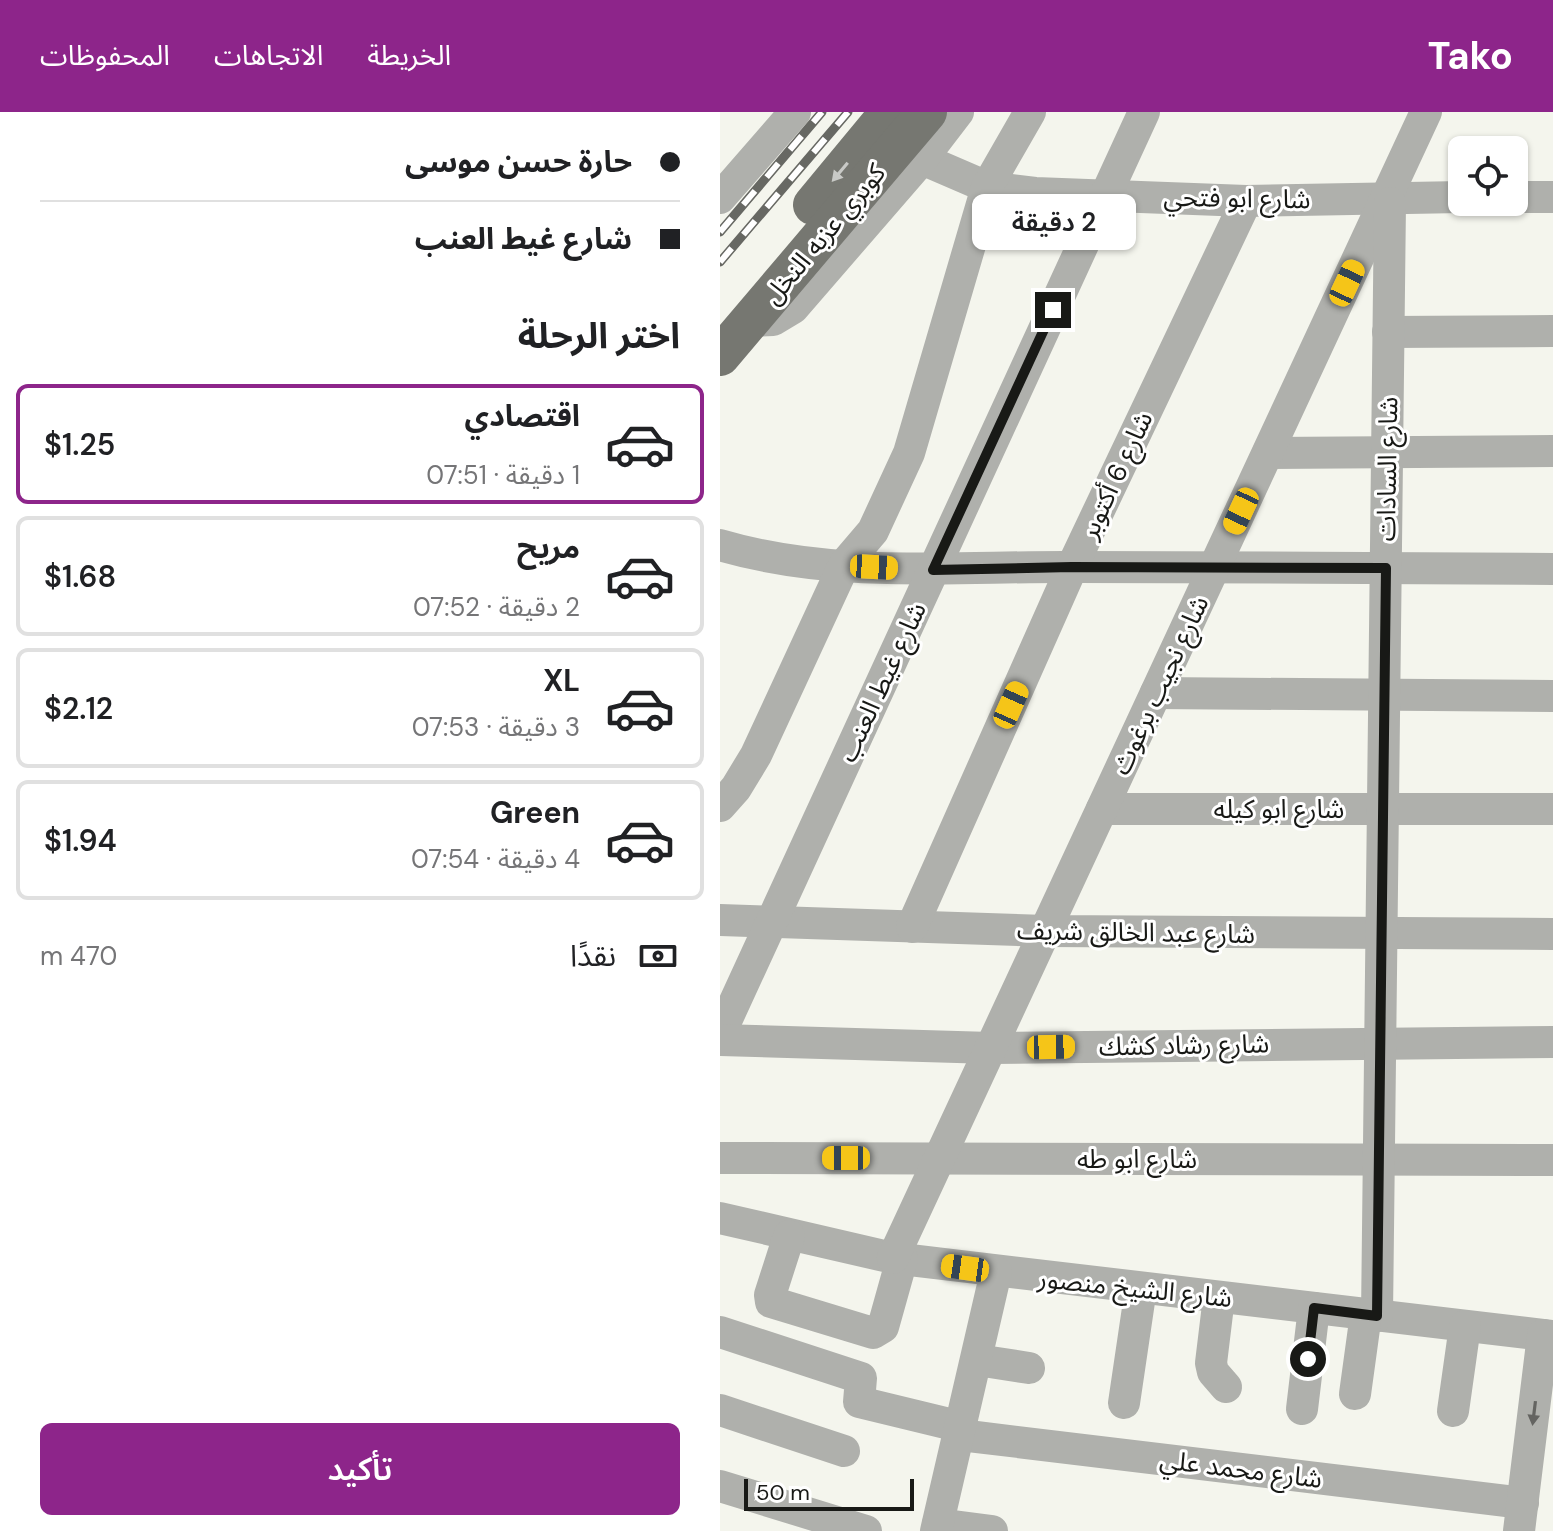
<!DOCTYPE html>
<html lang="ar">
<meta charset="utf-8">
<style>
:root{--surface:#fff;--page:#f2f2f2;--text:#202124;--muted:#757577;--line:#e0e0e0;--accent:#8d258a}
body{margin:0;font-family:"DM Sans","Noto Sans Arabic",sans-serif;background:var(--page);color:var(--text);direction:rtl;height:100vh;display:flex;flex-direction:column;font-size:30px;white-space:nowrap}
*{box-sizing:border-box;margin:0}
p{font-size:26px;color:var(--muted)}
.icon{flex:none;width:44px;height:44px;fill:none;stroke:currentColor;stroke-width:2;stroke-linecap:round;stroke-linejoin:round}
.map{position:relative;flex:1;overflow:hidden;direction:ltr}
.panel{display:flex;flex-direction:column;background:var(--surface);width:720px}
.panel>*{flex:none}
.guide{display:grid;align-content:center;height:176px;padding:0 40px;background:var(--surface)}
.controls{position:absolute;left:728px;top:24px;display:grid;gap:16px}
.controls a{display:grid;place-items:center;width:80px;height:80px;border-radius:12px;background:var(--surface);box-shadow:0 2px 6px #0004;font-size:40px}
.scale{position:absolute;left:24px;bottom:20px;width:170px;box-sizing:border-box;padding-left:8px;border:4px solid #181916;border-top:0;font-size:22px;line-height:28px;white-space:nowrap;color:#181916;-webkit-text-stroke:6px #fff;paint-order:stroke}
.end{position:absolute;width:36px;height:36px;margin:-18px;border:10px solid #181916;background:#fff;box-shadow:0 0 0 4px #fff}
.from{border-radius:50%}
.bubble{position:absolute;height:56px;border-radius:12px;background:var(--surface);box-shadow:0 2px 6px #0004;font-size:26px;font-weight:600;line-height:56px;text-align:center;direction:rtl}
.car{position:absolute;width:24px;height:48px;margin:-24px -12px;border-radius:10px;box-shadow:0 0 6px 2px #0007;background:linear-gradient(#f5c518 24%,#345 0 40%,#f5c518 0 76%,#345 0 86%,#f5c518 0)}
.guide b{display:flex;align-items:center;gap:28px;height:76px;font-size:30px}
.guide b+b{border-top:2px solid var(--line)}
.guide i{width:20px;height:20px;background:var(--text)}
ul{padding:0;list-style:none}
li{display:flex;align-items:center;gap:24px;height:120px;margin:0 16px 12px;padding:0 24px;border:4px solid var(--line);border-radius:12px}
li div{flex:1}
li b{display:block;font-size:30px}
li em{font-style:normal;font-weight:600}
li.active{border-color:var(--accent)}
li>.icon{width:72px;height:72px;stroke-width:1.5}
h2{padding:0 40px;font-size:36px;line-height:96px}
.pay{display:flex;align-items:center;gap:20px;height:88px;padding:0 40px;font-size:30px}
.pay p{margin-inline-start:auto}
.cta{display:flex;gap:16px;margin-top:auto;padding:16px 40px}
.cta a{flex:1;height:92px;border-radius:12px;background:var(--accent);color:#fff;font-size:32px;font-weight:600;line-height:92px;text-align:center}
header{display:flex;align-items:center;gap:48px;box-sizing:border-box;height:112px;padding:0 40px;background:var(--accent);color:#fff}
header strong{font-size:38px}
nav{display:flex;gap:44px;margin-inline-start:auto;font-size:28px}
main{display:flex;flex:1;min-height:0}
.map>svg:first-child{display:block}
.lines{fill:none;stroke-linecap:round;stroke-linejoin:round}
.minor{stroke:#afb0ac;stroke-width:32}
.major{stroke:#767771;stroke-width:40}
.rail-casing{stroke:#676863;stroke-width:9}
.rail{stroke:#fff;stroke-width:6;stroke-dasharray:18;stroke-linecap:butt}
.oneway{fill:#c8c9c6}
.oneway2{fill:#646461}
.route{stroke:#181916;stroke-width:10}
.labels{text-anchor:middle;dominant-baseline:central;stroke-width:6;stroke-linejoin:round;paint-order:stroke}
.street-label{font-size:26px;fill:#181916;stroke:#fff}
</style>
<header>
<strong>Tako</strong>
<nav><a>الخريطة</a><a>الاتجاهات</a><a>المحفوظات</a></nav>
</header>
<main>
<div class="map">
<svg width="833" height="1419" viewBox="0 0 833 1419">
<rect width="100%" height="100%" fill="#f4f5ed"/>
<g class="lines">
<g class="minor">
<polyline points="202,47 267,75 315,81 526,89 742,85"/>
<polyline points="794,85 833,85"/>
<polyline points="0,86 75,0"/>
<polyline points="30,209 53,208 73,196 202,47 238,0"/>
<polyline points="668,220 833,219"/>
<polyline points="548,341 833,339"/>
<path d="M 0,433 C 115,467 237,454 355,455 C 514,455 674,456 833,457"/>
<polyline points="436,581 833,584"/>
<polyline points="0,694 16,676 36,643 124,453 153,419 189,341 267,75 310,0"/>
<polyline points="382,697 833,697"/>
<polyline points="0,808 326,819 833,822"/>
<polyline points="192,815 352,455 526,89"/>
<polyline points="0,922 424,0"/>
<polyline points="0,928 271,936 833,930"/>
<polyline points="0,1046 833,1048"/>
<polyline points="0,1106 173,1146 833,1224"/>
<polyline points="69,1124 50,1183 51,1190 153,1221 163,1215 182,1147"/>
<polyline points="173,1146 706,0"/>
<polyline points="499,1185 491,1251 493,1260 506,1275"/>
<polyline points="657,1204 670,91"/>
<polyline points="0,1220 141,1266 139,1290 242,1315"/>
<polyline points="257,1248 309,1256"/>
<polyline points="635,1282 646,1202"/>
<polyline points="404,1291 421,1176"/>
<polyline points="582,1297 594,1196"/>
<polyline points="0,1298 124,1339"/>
<polyline points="733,1299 745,1214"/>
<polyline points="240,1323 803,1391"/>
<polyline points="0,1374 146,1419"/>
<polyline points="218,1412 272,1419"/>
<polyline points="216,1419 276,1160"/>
<polyline points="799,1419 823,1223"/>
</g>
<g class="major">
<polyline points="93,93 170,0"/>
<polyline points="0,244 207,0"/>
</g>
<g class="rail-casing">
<g id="rail">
<polyline points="0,120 102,0"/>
<polyline points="0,150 128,0"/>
</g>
</g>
<use href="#rail" class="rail"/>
</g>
<defs><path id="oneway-solid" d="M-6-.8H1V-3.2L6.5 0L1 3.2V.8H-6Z" transform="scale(2)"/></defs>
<use class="oneway" href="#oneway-solid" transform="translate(120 60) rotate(130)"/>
<use class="oneway2" href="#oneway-solid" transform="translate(814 1301) rotate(97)"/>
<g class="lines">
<polyline class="route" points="333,198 213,458 352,455 666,456 657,1204 594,1196 588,1247"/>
</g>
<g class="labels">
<g class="street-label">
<text transform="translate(517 86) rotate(1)">شارع ابو فتحي</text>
<text transform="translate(104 122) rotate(-50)">كوبري عزبه النخل</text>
<text transform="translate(667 357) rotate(-89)">شارع السادات</text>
<text transform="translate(396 363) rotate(-65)">شارع 6 أكتوبر</text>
<text transform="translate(162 570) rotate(-65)">شارع غيط العنب</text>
<text transform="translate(440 573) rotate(-65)">شارع نجيب برغوث</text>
<text x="559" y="697">شارع ابو كيله</text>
<text transform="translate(416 820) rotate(1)">شارع عبد الخالق شريف</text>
<text transform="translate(464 933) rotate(-1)">شارع رشاد كشك</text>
<text x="417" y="1047">شارع ابو طه</text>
<text transform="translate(415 1176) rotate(6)">شارع الشيخ منصور</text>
<text transform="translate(521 1357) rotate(7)">شارع محمد علي</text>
</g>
</g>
</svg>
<div class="controls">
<a><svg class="icon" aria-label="locate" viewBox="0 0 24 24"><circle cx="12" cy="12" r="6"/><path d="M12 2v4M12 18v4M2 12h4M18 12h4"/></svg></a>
</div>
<div class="scale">50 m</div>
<i class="end from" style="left:588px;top:1247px"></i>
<i class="end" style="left:333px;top:198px"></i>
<div class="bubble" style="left:252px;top:82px;width:164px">2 دقيقة</div>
<i class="car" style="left:627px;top:171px;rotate:25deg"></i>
<i class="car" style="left:521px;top:399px;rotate:205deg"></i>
<i class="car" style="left:154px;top:455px;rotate:93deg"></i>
<i class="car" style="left:291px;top:593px;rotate:24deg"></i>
<i class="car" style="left:331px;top:935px;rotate:89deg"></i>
<i class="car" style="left:126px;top:1046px;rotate:270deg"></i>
<i class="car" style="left:245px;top:1156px;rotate:278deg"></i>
</div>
<section class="panel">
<div class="guide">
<b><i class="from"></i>حارة حسن موسى</b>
<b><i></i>شارع غيط العنب</b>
</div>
<h2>اختر الرحلة</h2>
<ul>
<li class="active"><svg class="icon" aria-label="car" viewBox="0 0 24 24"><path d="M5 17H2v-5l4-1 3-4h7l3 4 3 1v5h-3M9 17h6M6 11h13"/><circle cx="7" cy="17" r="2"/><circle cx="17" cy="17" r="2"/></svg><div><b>اقتصادي</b><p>1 دقيقة · 07:51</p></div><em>$1.25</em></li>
<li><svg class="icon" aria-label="car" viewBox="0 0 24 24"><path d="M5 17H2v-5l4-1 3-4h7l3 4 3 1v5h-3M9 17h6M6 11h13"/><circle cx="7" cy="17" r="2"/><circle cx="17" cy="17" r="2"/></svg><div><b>مريح</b><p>2 دقيقة · 07:52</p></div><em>$1.68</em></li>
<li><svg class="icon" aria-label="car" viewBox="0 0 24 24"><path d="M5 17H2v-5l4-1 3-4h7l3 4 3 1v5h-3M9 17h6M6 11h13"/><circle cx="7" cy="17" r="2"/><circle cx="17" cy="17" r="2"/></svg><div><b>XL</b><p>3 دقيقة · 07:53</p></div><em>$2.12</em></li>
<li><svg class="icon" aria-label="car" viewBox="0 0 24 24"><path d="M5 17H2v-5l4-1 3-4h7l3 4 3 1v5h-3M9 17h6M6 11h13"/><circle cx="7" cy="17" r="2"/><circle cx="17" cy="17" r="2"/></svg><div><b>Green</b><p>4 دقيقة · 07:54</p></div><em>$1.94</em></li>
</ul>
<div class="pay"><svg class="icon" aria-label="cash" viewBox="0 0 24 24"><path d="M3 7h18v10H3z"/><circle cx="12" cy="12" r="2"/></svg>نقدًا<p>470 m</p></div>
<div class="cta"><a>تأكيد</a></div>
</section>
</main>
